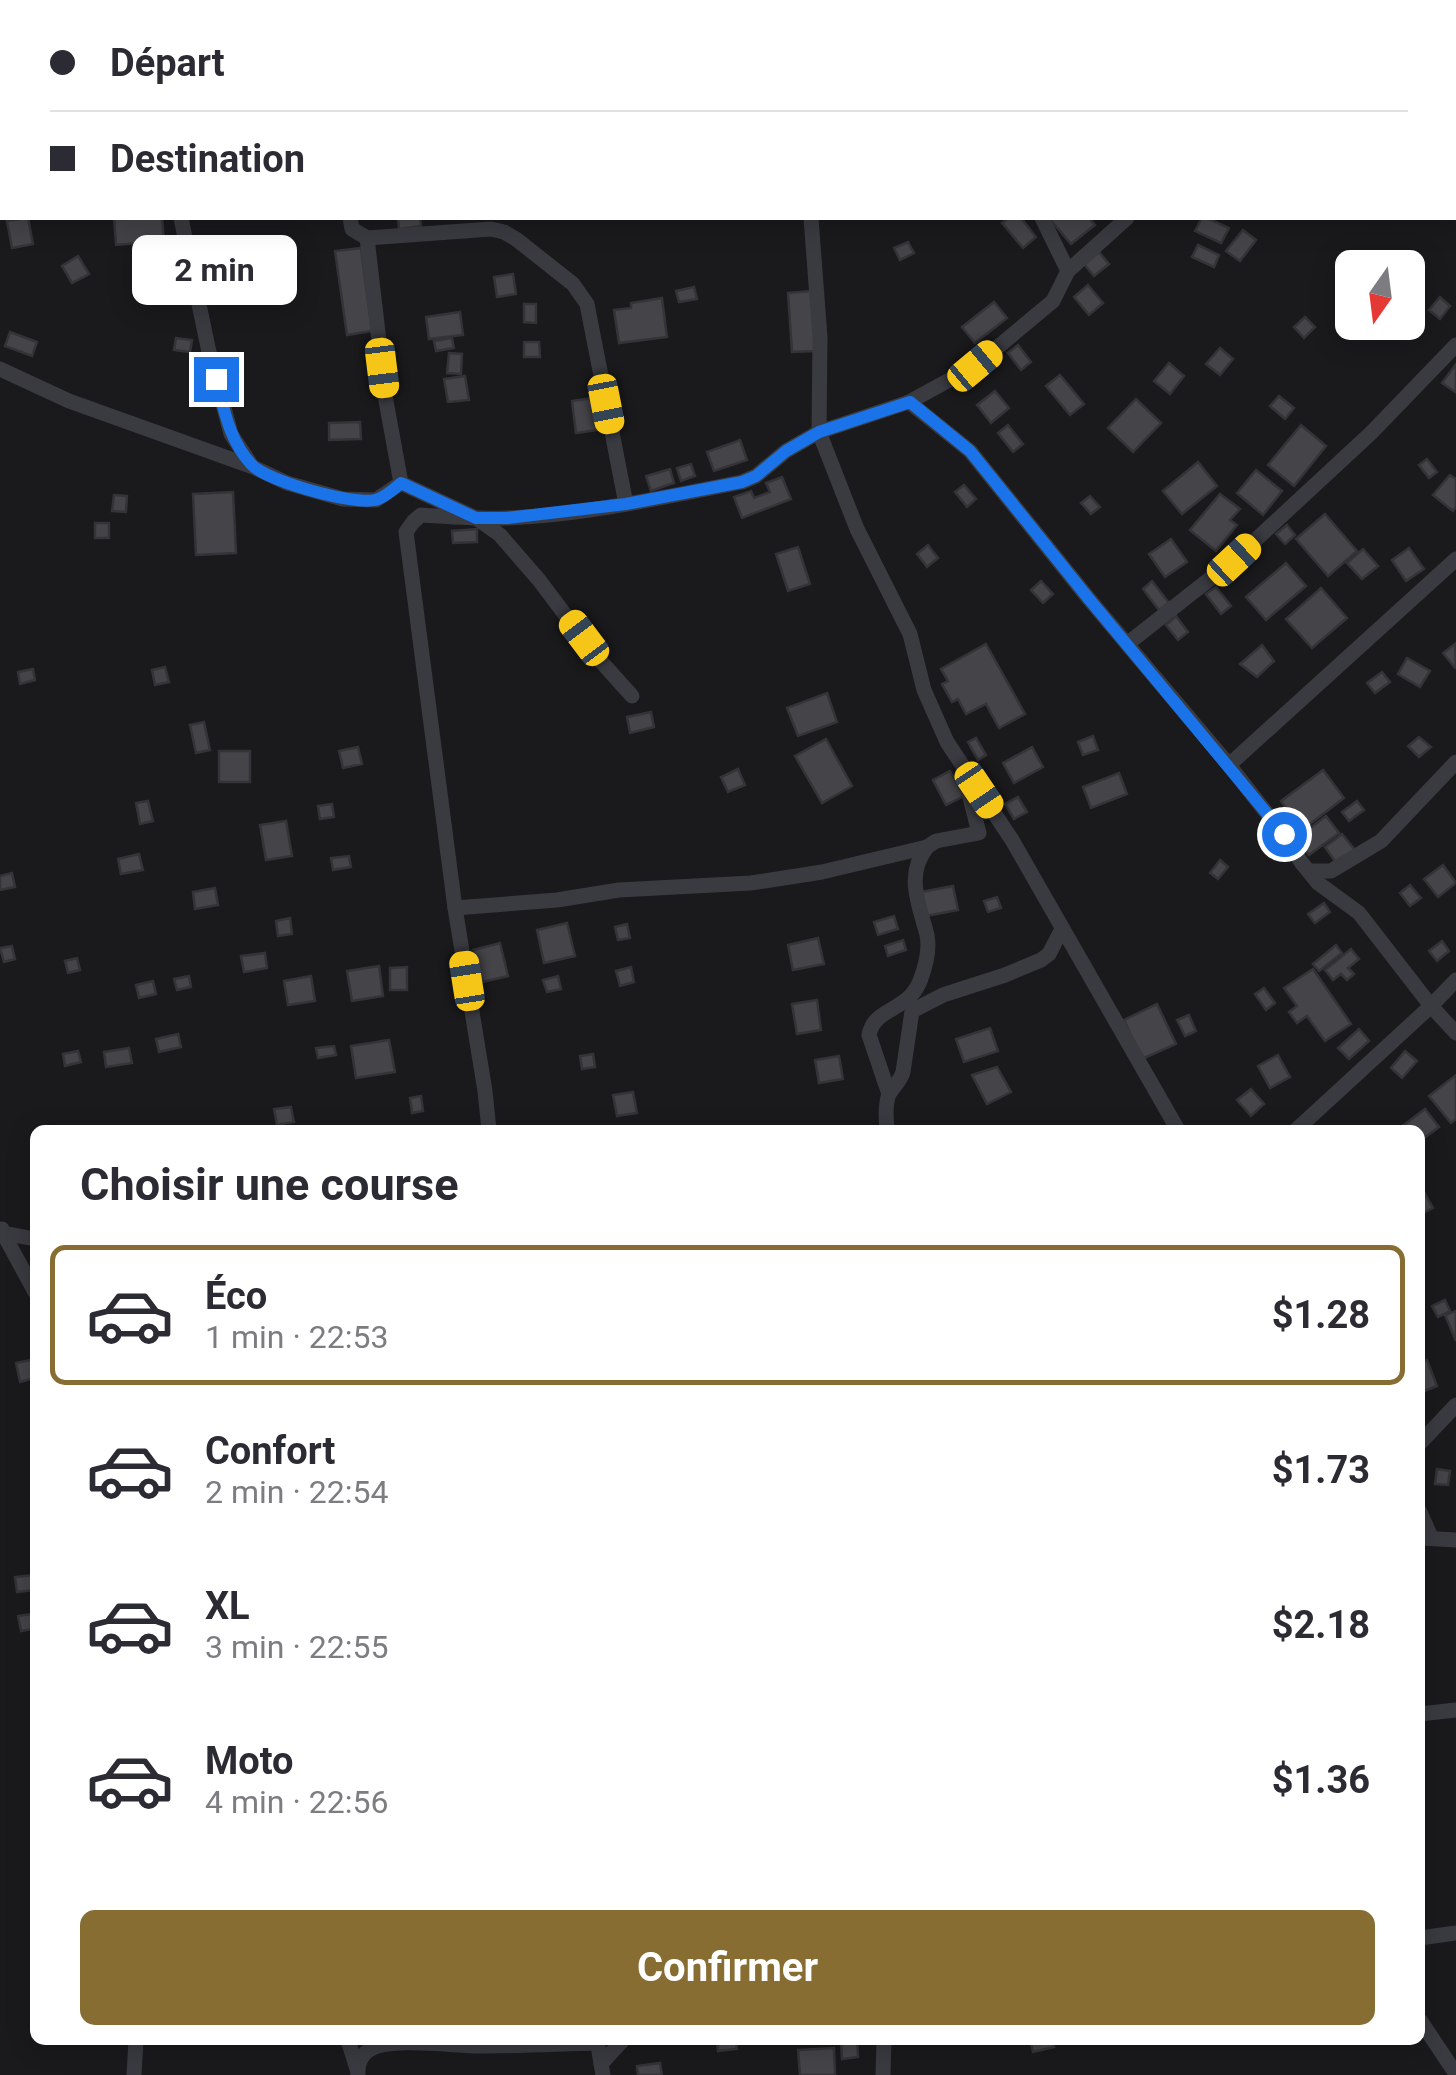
<!DOCTYPE html>
<html lang="fr">
<meta charset="utf-8">
<style>
:root{--surface:#fff;--page:#f2f2f3;--text:#2b2b33;--muted:#7c7c81;--line:#e1e1e2;--accent:#886d33}
body{margin:0;font-family:Roboto,sans-serif;background:var(--page);color:var(--text);height:100vh;display:flex;flex-direction:column;font-size:38px;white-space:nowrap}
*{box-sizing:border-box;margin:0}
p{font-size:32px;color:var(--muted)}
.icon{flex:none;width:55px;height:55px;fill:none;stroke:currentColor;stroke-width:2;stroke-linecap:round;stroke-linejoin:round}
.map{position:relative;flex:1;overflow:hidden}
.side{position:absolute;left:30px;top:1125px;width:1395px;height:920px;display:flex;flex-direction:column;background:var(--surface);border-radius:15px;box-shadow:0 5px 25px #0003}
.side>*{flex:none}
.guide{position:absolute;left:0px;top:0px;width:1458px;height:220px;box-shadow:0 5px 25px #0003;display:grid;align-content:center;height:220px;padding:0 50px;background:var(--surface)}
.needle{width:65px;rotate:194deg}
.tools{position:absolute;left:1335px;top:250px;display:grid;gap:20px}
.tools a{display:grid;place-items:center;width:90px;height:90px;border-radius:15px;background:var(--surface);box-shadow:0 5px 25px #0003;font-size:50px}
.end{position:absolute;width:45px;height:45px;margin:-22px;border:12px solid #1a73e8;background:#fff;box-shadow:0 0 0 5px #fff}
.from{border-radius:50%}
.bubble{position:absolute;height:70px;border-radius:15px;background:var(--surface);box-shadow:0 5px 25px #0003;font-size:32px;font-weight:700;line-height:70px;text-align:center}
.car{position:absolute;width:30px;height:60px;margin:-30px -15px;border-radius:12px;box-shadow:0 0 8px 2px #0007;background:linear-gradient(#f5c518 24%,#345 0 40%,#f5c518 0 76%,#345 0 86%,#f5c518 0)}
.guide b{display:flex;align-items:center;gap:35px;height:95px;font-size:38px}
.guide b+b{border-top:2px solid var(--line)}
.guide i{width:25px;height:25px;background:var(--text)}
ul{padding:0;list-style:none}
li{display:flex;align-items:center;gap:30px;height:140px;margin:0 20px 15px;padding:0 30px;border:5px solid transparent;border-radius:15px}
li div{flex:1}
li b{display:block;font-size:38px}
li em{font-style:normal;font-weight:700}
li.on{border-color:var(--accent)}
li>.icon{width:90px;height:90px;stroke-width:1.5}
h2{padding:0 50px;font-size:45px;line-height:120px}
.action{display:flex;gap:20px;margin-top:auto;padding:20px 50px}
.action a{flex:1;height:115px;border-radius:15px;background:var(--accent);color:#fff;font-size:40px;font-weight:700;line-height:115px;text-align:center}
.map>svg:first-child{display:block}
.building{fill:#444449;stroke:#343338;stroke-width:2.5}
.lines{fill:none;stroke-linecap:round;stroke-linejoin:round}
.street{stroke:#3a3b41;stroke-width:15}
.route{stroke:#1a73e8;stroke-width:12}
</style>
<div class="map">
<svg width="1456" height="2075" viewBox="0 0 1456 2075">
<rect width="100%" height="100%" fill="#1a191c"/>
<g class="building">
<polygon points="28,218 33,244 12,248 7,221"/>
<polygon points="114,218 162,218 164,241 116,245"/>
<polygon points="398,218 420,218 421,226 399,229"/>
<polygon points="1009,218 1021,218 1036,237 1023,248 1002,223"/>
<polygon points="1049,218 1089,218 1095,225 1071,244"/>
<polygon points="1202,218 1207,218 1229,228 1221,243 1195,231"/>
<polygon points="1243,230 1256,240 1240,261 1226,251"/>
<polygon points="908,242 914,253 900,260 894,248"/>
<polygon points="243,245 245,264 226,266 224,248"/>
<polygon points="1198,245 1219,255 1214,267 1192,257"/>
<polygon points="361,248 372,331 347,335 335,251"/>
<polygon points="1099,252 1109,264 1094,276 1084,264"/>
<polygon points="78,256 89,274 72,283 62,266"/>
<polygon points="513,274 516,294 497,297 494,277"/>
<polygon points="1088,285 1103,303 1089,315 1074,297"/>
<polygon points="694,287 697,299 679,302 676,291"/>
<polygon points="812,291 816,351 792,352 788,293"/>
<polygon points="1440,297 1450,306 1440,319 1429,310"/>
<polygon points="662,298 667,337 619,343 614,310 631,308 631,303"/>
<polygon points="994,302 1007,318 975,343 962,327"/>
<polygon points="524,304 536,304 536,323 524,322"/>
<polygon points="460,312 463,335 429,339 426,317"/>
<polygon points="1305,317 1315,327 1304,338 1294,327"/>
<polygon points="10,332 37,342 32,356 5,346"/>
<polygon points="176,338 192,340 190,352 174,350"/>
<polygon points="452,338 454,348 436,351 434,341"/>
<polygon points="524,342 539,342 540,357 524,357"/>
<polygon points="1018,345 1031,362 1021,370 1008,353"/>
<polygon points="1220,348 1233,359 1220,375 1206,364"/>
<polygon points="449,353 462,354 461,374 447,373"/>
<polygon points="1169,363 1184,376 1170,394 1154,381"/>
<polygon points="1456,364 1456,390 1455,392 1442,383"/>
<polygon points="1060,375 1084,404 1070,415 1046,386"/>
<polygon points="465,376 469,400 448,402 444,379"/>
<polygon points="995,391 1009,408 991,423 977,405"/>
<polygon points="1279,396 1294,408 1285,419 1270,406"/>
<polygon points="593,398 598,430 576,433 572,401"/>
<polygon points="1136,399 1161,423 1133,452 1108,428"/>
<polygon points="360,422 361,439 329,440 329,423"/>
<polygon points="1008,425 1023,444 1013,452 998,433"/>
<polygon points="1301,425 1326,446 1294,486 1268,465"/>
<polygon points="740,440 747,460 714,471 707,452"/>
<polygon points="1427,459 1437,472 1429,478 1419,465"/>
<polygon points="1198,462 1217,486 1182,514 1163,491"/>
<polygon points="691,464 695,476 681,481 677,468"/>
<polygon points="670,469 674,483 651,491 646,476"/>
<polygon points="1256,470 1282,491 1263,515 1237,493"/>
<polygon points="1450,475 1456,479 1456,507 1453,511 1433,495"/>
<polygon points="782,477 791,499 742,518 734,497 751,491 754,498 770,492 766,483"/>
<polygon points="964,485 976,499 967,507 955,492"/>
<polygon points="233,492 236,553 196,555 193,494"/>
<polygon points="1220,494 1240,509 1230,520 1237,525 1216,551 1190,530"/>
<polygon points="114,495 127,496 126,512 112,511"/>
<polygon points="1090,496 1100,507 1091,514 1081,503"/>
<polygon points="1325,514 1357,551 1328,576 1296,539"/>
<rect x="95" y="523" width="14" height="15"/>
<polygon points="1287,525 1295,535 1285,544 1276,534"/>
<polygon points="477,529 477,542 453,543 452,531"/>
<polygon points="1171,539 1187,562 1165,577 1149,554"/>
<polygon points="928,545 938,558 927,567 917,554"/>
<polygon points="798,547 810,584 788,591 776,554"/>
<polygon points="1409,548 1424,569 1406,581 1392,560"/>
<polygon points="1363,549 1378,566 1362,579 1347,563"/>
<polygon points="1286,563 1306,586 1266,620 1246,597"/>
<polygon points="1041,581 1053,594 1043,603 1031,590"/>
<polygon points="1152,581 1169,603 1159,610 1143,589"/>
<polygon points="1216,587 1231,606 1221,614 1206,594"/>
<polygon points="1321,588 1347,618 1312,648 1286,619"/>
<polygon points="1176,616 1188,632 1178,640 1166,625"/>
<polygon points="986,644 1025,714 999,728 986,704 966,714 958,699 952,702 942,684 948,681 941,669"/>
<polygon points="1455,644 1456,667 1455,668 1443,653"/>
<polygon points="1262,645 1274,661 1257,677 1240,664"/>
<polygon points="1407,658 1430,671 1420,687 1398,674"/>
<polygon points="165,667 169,682 155,685 152,670"/>
<polygon points="33,669 35,680 20,684 18,672"/>
<polygon points="1382,672 1390,682 1375,693 1367,683"/>
<polygon points="827,693 837,722 798,736 787,708"/>
<polygon points="651,712 654,727 630,733 627,717"/>
<polygon points="204,722 210,750 196,753 190,725"/>
<polygon points="1093,736 1098,750 1083,755 1078,742"/>
<polygon points="1419,737 1431,747 1419,757 1408,746"/>
<polygon points="976,738 986,755 978,760 968,742"/>
<polygon points="826,739 852,786 822,803 795,756"/>
<polygon points="358,747 362,764 343,768 339,751"/>
<polygon points="1032,747 1043,767 1014,783 1003,763"/>
<rect x="219" y="751" width="31" height="31"/>
<polygon points="738,769 745,785 728,792 721,777"/>
<polygon points="1323,770 1344,798 1302,830 1281,801"/>
<polygon points="950,771 964,796 946,805 933,780"/>
<polygon points="1119,773 1127,794 1091,808 1083,787"/>
<polygon points="1018,797 1027,812 1014,819 1005,804"/>
<polygon points="148,801 153,821 140,824 136,803"/>
<polygon points="1357,801 1364,810 1349,821 1342,812"/>
<polygon points="332,804 334,817 320,819 318,806"/>
<polygon points="1326,816 1339,833 1309,855 1297,838"/>
<polygon points="286,821 292,856 266,860 260,825"/>
<polygon points="1342,834 1355,850 1337,864 1325,847"/>
<polygon points="139,854 143,870 121,874 118,859"/>
<polygon points="349,856 351,867 333,870 331,858"/>
<polygon points="1220,860 1228,867 1218,879 1210,873"/>
<polygon points="1443,865 1456,883 1438,897 1424,879"/>
<polygon points="12,873 15,887 0,890 0,876"/>
<polygon points="1410,885 1421,898 1410,906 1400,893"/>
<polygon points="953,886 958,910 926,916 921,892"/>
<polygon points="215,888 218,905 195,909 193,892"/>
<polygon points="997,897 1001,908 988,912 984,901"/>
<polygon points="1324,903 1330,912 1315,923 1308,914"/>
<polygon points="894,916 898,929 878,935 874,922"/>
<polygon points="290,918 292,934 278,936 276,921"/>
<polygon points="567,923 575,956 544,963 537,930"/>
<polygon points="627,924 630,938 618,940 615,927"/>
<polygon points="818,938 824,964 793,970 788,945"/>
<polygon points="903,940 906,950 888,956 885,946"/>
<polygon points="1442,941 1449,951 1437,961 1429,951"/>
<polygon points="500,943 508,976 482,982 473,950"/>
<polygon points="1336,945 1342,953 1319,971 1313,964"/>
<polygon points="12,946 15,959 4,962 0,948"/>
<polygon points="1351,949 1359,959 1348,968 1354,974 1347,980 1341,974 1333,980 1325,970"/>
<polygon points="265,953 267,968 244,972 241,956"/>
<polygon points="77,958 80,970 68,973 65,961"/>
<polygon points="379,966 383,996 352,1001 347,971"/>
<polygon points="407,967 407,990 390,990 390,968"/>
<polygon points="631,967 634,982 620,986 616,971"/>
<polygon points="1313,969 1351,1024 1325,1041 1307,1016 1297,1023 1289,1012 1297,1006 1284,988"/>
<polygon points="189,976 191,987 177,990 174,979"/>
<polygon points="311,976 315,1001 288,1005 284,981"/>
<polygon points="558,976 561,989 547,992 543,980"/>
<polygon points="153,981 156,994 139,998 136,985"/>
<polygon points="1264,988 1275,1003 1266,1010 1255,994"/>
<polygon points="817,1000 821,1030 797,1034 792,1004"/>
<polygon points="1157,1004 1176,1044 1142,1059 1124,1020"/>
<polygon points="1189,1015 1196,1031 1185,1036 1177,1020"/>
<polygon points="990,1028 998,1051 964,1062 956,1039"/>
<polygon points="1359,1029 1369,1041 1349,1059 1338,1048"/>
<polygon points="178,1034 181,1047 159,1052 156,1039"/>
<polygon points="389,1040 395,1072 356,1078 351,1046"/>
<polygon points="334,1046 336,1055 318,1058 316,1048"/>
<polygon points="129,1048 132,1063 106,1067 104,1052"/>
<polygon points="78,1051 81,1062 65,1066 63,1054"/>
<polygon points="1405,1051 1417,1061 1402,1078 1391,1068"/>
<polygon points="593,1054 595,1067 582,1069 580,1056"/>
<polygon points="1278,1055 1290,1077 1270,1088 1258,1066"/>
<polygon points="839,1056 843,1079 819,1083 815,1060"/>
<polygon points="997,1067 1011,1092 987,1104 972,1075"/>
<polygon points="1456,1075 1456,1119 1451,1123 1429,1096"/>
<polygon points="1251,1089 1264,1104 1251,1116 1237,1100"/>
<polygon points="633,1092 637,1113 617,1116 613,1095"/>
<polygon points="421,1096 423,1111 412,1113 410,1098"/>
<polygon points="291,1107 294,1122 277,1125 274,1109"/>
<polygon points="1425,1109 1439,1127 1420,1141 1420,1130 1397,1130"/>
<polygon points="1423,1190 1433,1208 1421,1214 1420,1191"/>
<polygon points="1445,1300 1450,1311 1438,1317 1432,1306"/>
<polygon points="1456,1311 1456,1341 1445,1315"/>
<polygon points="35,1359 35,1378 20,1382 16,1363"/>
<polygon points="1427,1360 1437,1386 1420,1393 1420,1363"/>
<polygon points="1437,1469 1450,1471 1448,1485 1435,1484"/>
<polygon points="34,1575 35,1590 17,1592 15,1577"/>
<polygon points="32,1614 34,1629 21,1631 18,1616"/>
<polygon points="717,2040 736,2040 737,2049 718,2051"/>
<polygon points="841,2040 857,2040 858,2057 842,2059"/>
<polygon points="1030,2040 1052,2040 1054,2047 1033,2052"/>
<polygon points="834,2048 835,2075 800,2075 798,2050"/>
<polygon points="660,2063 662,2075 638,2075 637,2066"/>
</g>
<g class="lines">
<g class="street">
<polyline points="167,0 167,2"/>
<polyline points="763,0 764,2"/>
<polyline points="953,0 954,2"/>
<polyline points="1412,0 1418,2"/>
<polyline points="1263,2 1265,0"/>
<polyline points="1455,18 1456,19"/>
<polyline points="0,136 2,136"/>
<polyline points="1455,169 1456,169"/>
<polyline points="181,218 209,352 231,434 252,466"/>
<polyline points="350,218 352,229 367,238 386,401 401,483"/>
<polyline points="811,218 820,337 819,432 857,529 910,634 924,690 947,742 1012,840 1178,1130"/>
<polyline points="1042,218 1068,271"/>
<polyline points="367,238 491,229 504,232 516,239 573,284 587,304 626,504"/>
<polyline points="0,369 69,401 253,467 287,483 343,499 376,500 401,483 476,518 500,535 539,580 597,657 632,696"/>
<polyline points="909,402 970,451 1089,599 1229,765 1283,834 1301,862 1318,883 1359,913 1431,1006 1456,1033"/>
<polyline points="1127,644 1234,560 1371,433 1456,345"/>
<polyline points="1229,765 1456,559"/>
<polyline points="1309,871 1331,871 1381,841 1456,762"/>
<polyline points="455,908 557,900 619,890 751,883 822,872 927,847 936,841 979,833 965,778"/>
<path d="M 889,1094 L 869,1035 C 874,1007 908,1012 920,981 C 925,968 930,950 927,935 C 919,904 905,875 927,847"/>
<path d="M 489,1130 L 485,1091 L 455,908 L 406,532 L 413,522 L 421,515 C 450,517 478,519 506,518 C 585,515 664,497 742,482 L 756,476 L 786,451 L 819,432 L 909,402 L 975,366 L 1053,301 L 1068,271 L 1127,218"/>
<path d="M 887,1130 C 886,1120 885,1104 889,1094 C 893,1087 900,1082 903,1072 L 912,1011 L 943,995 L 1005,975 L 1041,960 L 1049,954 L 1062,929"/>
<polyline points="1296,1130 1431,1006 1456,980"/>
<polyline points="2,1229 3,1233 35,1239"/>
<polyline points="0,1231 3,1233 35,1292"/>
<polyline points="1420,1443 1456,1405"/>
<polyline points="1420,1512 1431,1537"/>
<polyline points="1420,1538 1456,1540"/>
<polyline points="1420,1714 1456,1710"/>
<polyline points="1420,1938 1456,1933"/>
<polyline points="1420,2020 1456,2074"/>
<polyline points="348,2040 357,2069"/>
<polyline points="597,2040 603,2075"/>
<polyline points="601,2064 623,2040"/>
<polyline points="134,2075 136,2040"/>
<path d="M 358,2075 C 357,2065 361,2054 371,2049 C 391,2037 454,2046 480,2046 C 519,2046 558,2044 597,2043"/>
<polyline points="883,2075 884,2040"/>
</g>
</g>
<g class="lines">
<path class="route" d="M 216,379 C 224,409 229,440 251,464 C 266,481 352,505 375,500 C 384,498 394,489 401,483 L 476,518 L 507,518 L 626,504 L 742,482 L 756,476 L 786,451 L 819,432 L 910,402 L 970,451 L 1089,599 L 1284,834"/>
</g>
</svg>
<div class="tools">
<a><svg class="needle" viewBox="-14 -14 28 28"><path d="M0-13l5 13h-10z" fill="#e53935"/><path d="M0 13l5-13h-10z" fill="#7c7c81"/></svg></a>
</div>
<i class="end from" style="left:1284px;top:834px"></i>
<i class="end" style="left:216px;top:379px"></i>
<div class="bubble" style="left:132px;top:235px;width:165px">2 min</div>
<i class="car" style="left:975px;top:366px;rotate:50deg"></i>
<i class="car" style="left:382px;top:368px;rotate:173deg"></i>
<i class="car" style="left:606px;top:404px;rotate:169deg"></i>
<i class="car" style="left:1234px;top:560px;rotate:47deg"></i>
<i class="car" style="left:584px;top:638px;rotate:323deg"></i>
<i class="car" style="left:979px;top:790px;rotate:146deg"></i>
<i class="car" style="left:467px;top:981px;rotate:351deg"></i>
<div class="guide">
<b><i class="from"></i>Départ</b>
<b><i></i>Destination</b>
</div>
<section class="side">
<h2>Choisir une course</h2>
<ul>
<li class="on"><svg class="icon" aria-label="car" viewBox="0 0 24 24"><path d="M5 17H2v-5l4-1 3-4h7l3 4 3 1v5h-3M9 17h6M6 11h13"/><circle cx="7" cy="17" r="2"/><circle cx="17" cy="17" r="2"/></svg><div><b>Éco</b><p>1 min · 22:53</p></div><em>$1.28</em></li>
<li><svg class="icon" aria-label="car" viewBox="0 0 24 24"><path d="M5 17H2v-5l4-1 3-4h7l3 4 3 1v5h-3M9 17h6M6 11h13"/><circle cx="7" cy="17" r="2"/><circle cx="17" cy="17" r="2"/></svg><div><b>Confort</b><p>2 min · 22:54</p></div><em>$1.73</em></li>
<li><svg class="icon" aria-label="car" viewBox="0 0 24 24"><path d="M5 17H2v-5l4-1 3-4h7l3 4 3 1v5h-3M9 17h6M6 11h13"/><circle cx="7" cy="17" r="2"/><circle cx="17" cy="17" r="2"/></svg><div><b>XL</b><p>3 min · 22:55</p></div><em>$2.18</em></li>
<li><svg class="icon" aria-label="car" viewBox="0 0 24 24"><path d="M5 17H2v-5l4-1 3-4h7l3 4 3 1v5h-3M9 17h6M6 11h13"/><circle cx="7" cy="17" r="2"/><circle cx="17" cy="17" r="2"/></svg><div><b>Moto</b><p>4 min · 22:56</p></div><em>$1.36</em></li>
</ul>
<div class="action"><a>Confirmer</a></div>
</section>
</div>
